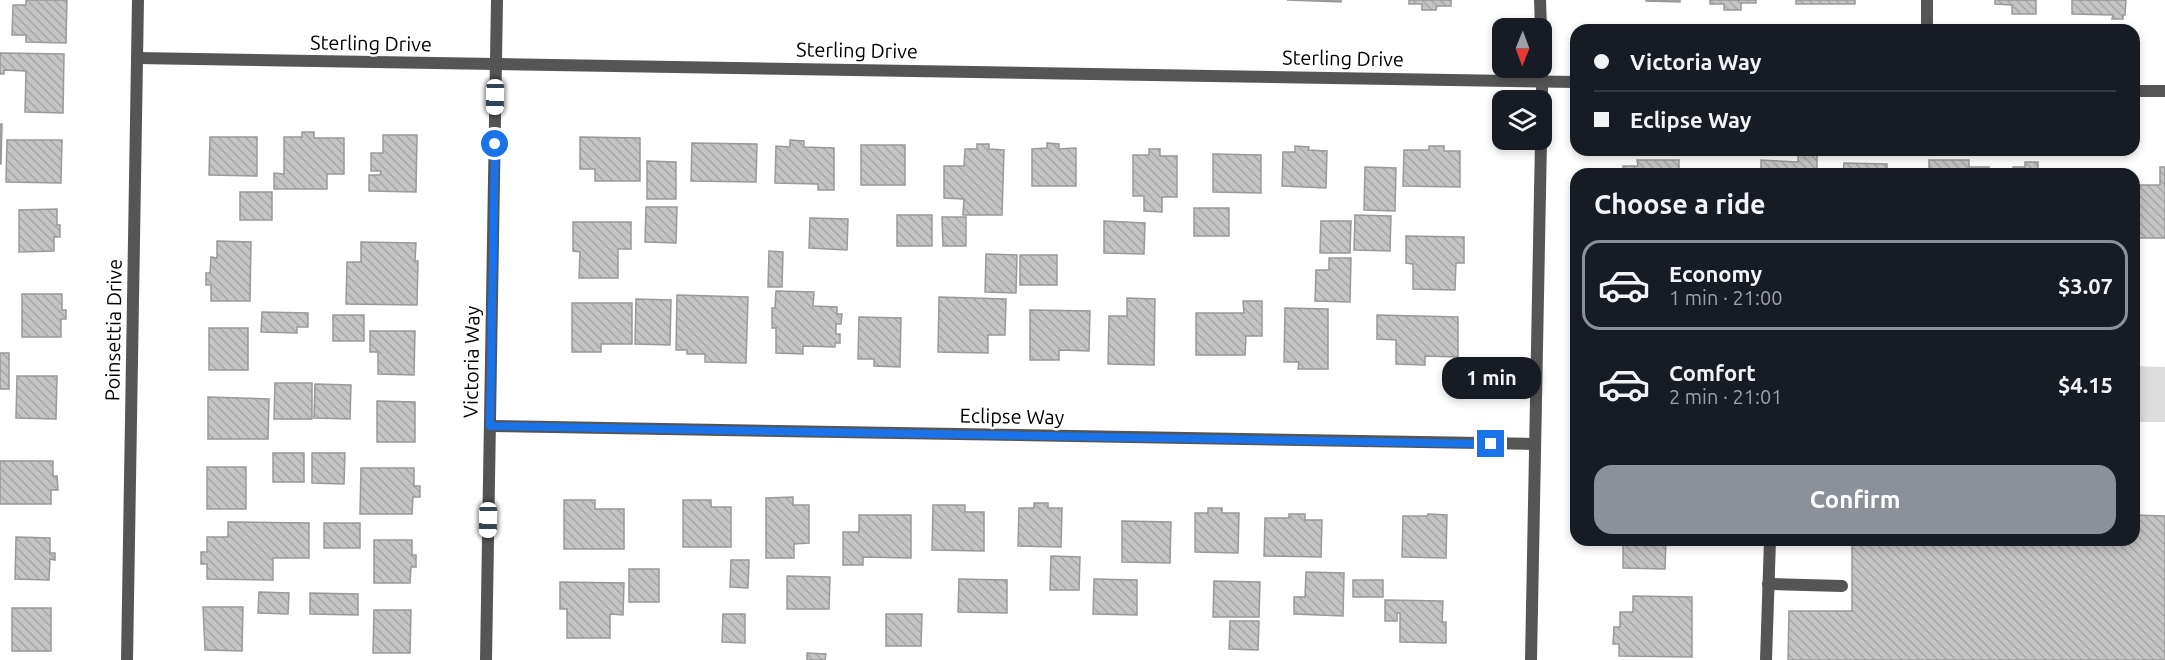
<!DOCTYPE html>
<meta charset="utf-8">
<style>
:root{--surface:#171b24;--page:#242831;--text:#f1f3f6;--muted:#9ea1a6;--line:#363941;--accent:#8c9099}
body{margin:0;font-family:Ubuntu,sans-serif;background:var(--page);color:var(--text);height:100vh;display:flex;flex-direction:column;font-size:22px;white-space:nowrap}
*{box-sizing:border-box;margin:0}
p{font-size:20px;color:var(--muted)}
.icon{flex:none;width:33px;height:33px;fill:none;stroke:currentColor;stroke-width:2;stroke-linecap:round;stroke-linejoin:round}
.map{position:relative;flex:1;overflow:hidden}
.sheet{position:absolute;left:1570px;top:168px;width:570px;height:378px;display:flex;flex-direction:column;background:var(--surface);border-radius:18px;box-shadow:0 3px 9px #0003}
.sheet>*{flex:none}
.hud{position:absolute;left:1570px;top:24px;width:570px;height:132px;border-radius:18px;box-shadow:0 3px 9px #0003;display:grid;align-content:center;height:132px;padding:0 24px;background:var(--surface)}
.needle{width:39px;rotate:181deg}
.tools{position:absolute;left:1492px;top:18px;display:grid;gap:12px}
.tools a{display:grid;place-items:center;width:60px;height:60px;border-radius:12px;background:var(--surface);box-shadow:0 3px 9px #0003;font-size:30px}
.end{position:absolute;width:27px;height:27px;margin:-14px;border:8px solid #1a73e8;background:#fff;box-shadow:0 0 0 3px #fff}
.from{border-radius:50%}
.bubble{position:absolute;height:42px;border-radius:18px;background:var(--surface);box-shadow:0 3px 9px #0003;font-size:20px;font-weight:600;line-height:42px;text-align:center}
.car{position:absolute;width:18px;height:36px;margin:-18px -9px;border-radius:8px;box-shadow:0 0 4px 2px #0007;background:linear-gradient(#fff 24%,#345 0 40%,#fff 0 76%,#345 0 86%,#fff 0)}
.hud b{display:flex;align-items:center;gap:21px;height:57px;font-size:22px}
.hud b+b{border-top:2px solid var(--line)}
.hud i{width:15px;height:15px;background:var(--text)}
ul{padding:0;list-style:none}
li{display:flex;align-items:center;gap:18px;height:90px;margin:0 12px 9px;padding:0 12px;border:3px solid transparent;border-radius:18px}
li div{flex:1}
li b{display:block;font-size:22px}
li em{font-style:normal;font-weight:600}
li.current{border-color:var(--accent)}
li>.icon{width:54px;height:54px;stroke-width:1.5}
h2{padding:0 24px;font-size:27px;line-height:72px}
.button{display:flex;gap:12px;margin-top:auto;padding:12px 24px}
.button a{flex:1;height:69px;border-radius:18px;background:var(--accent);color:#fff;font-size:24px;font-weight:600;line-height:69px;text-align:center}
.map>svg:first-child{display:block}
.park{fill:#dcdcdc}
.building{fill:url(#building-back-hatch);stroke:#999;stroke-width:1.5}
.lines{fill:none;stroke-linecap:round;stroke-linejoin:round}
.lane{stroke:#555;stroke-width:12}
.street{stroke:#555;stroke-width:12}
.route{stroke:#1a73e8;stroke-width:8}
.labels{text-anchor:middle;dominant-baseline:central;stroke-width:5;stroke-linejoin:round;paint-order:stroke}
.street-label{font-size:20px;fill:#000;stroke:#fff}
</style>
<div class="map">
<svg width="2165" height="660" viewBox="0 0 2165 660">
<defs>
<pattern id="building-back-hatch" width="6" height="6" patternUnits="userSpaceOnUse" patternTransform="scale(1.5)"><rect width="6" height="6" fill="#c4c4c4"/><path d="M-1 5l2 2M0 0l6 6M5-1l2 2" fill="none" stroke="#a7a7a7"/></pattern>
</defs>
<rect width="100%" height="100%" fill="#fff"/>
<polygon class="park" points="2134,366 2165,367 2165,422 2135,422"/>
<g class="building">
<polygon points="26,0 67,0 66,43 26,42 26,35 12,35 13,5 26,5"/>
<polygon points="1287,0 1341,0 1341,2"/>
<polygon points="1409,0 1451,0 1451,6 1437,6 1436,10 1422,10 1422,4 1409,4"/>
<polygon points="1646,0 1680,0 1680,2 1646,1"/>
<polygon points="1710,0 1756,0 1756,3 1741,3 1741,10 1724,10 1724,4 1710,4"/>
<rect x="1796" y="0" width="59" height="4"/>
<polygon points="1995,0 2036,0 2036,14 2012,14 2012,5 1995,4"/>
<polygon points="2072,0 2126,0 2125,15 2123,15 2123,19 2112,19 2113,15 2072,14"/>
<polygon points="0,53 64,54 63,113 25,112 26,71 4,70 4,74 0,74"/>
<polygon points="0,124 2,124 1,164 0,164"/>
<polygon points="302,132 314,132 314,138 344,138 344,174 327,174 327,189 274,189 274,173 284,174 284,137 302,137"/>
<polygon points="383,135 417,135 416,192 369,191 369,175 380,175 381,171 371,171 371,153 383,153"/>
<polygon points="210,137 257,137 257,176 209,175"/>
<polygon points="580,137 640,138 640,181 595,181 595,169 580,169"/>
<polygon points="7,140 62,140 61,183 6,182"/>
<polygon points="790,140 804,141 804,147 834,148 834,190 818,190 818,184 775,183 776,146 790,147"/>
<polygon points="692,143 757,144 756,182 691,181"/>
<polygon points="1047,143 1059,144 1059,149 1076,148 1076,186 1032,186 1032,149 1047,148"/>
<polygon points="977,144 989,144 989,149 1004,150 1002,215 963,215 964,199 944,198 944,166 964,166 965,149 977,149"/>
<rect x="861" y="145" width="44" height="40"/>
<polygon points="1295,146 1309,147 1308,150 1327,151 1326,188 1282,186 1283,152 1295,152"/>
<polygon points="1429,146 1444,146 1444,151 1460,151 1460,187 1403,186 1404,150 1429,150"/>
<polygon points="1149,149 1160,149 1160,156 1177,156 1177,197 1162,197 1162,212 1144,211 1144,196 1133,196 1133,155 1149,155"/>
<polygon points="1798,150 1817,150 1817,174 1761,174 1761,160 1798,162"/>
<polygon points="1213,154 1261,155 1261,193 1213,192"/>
<polygon points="1637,160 1679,160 1679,174 1623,174 1623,166 1638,166"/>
<polygon points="1929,160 1969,160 1969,167 1989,167 1989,174 1929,174"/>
<polygon points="647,161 676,162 676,199 647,199"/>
<polygon points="2025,162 2038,162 2038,169 2048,169 2048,174 2013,174 2013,167 2025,167"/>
<polygon points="1844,163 1887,164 1887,171 1900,172 1900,174 1843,174"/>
<polygon points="1365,167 1396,168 1395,211 1364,210"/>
<polygon points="2160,167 2165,167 2165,238 2137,238 2138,185 2160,185"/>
<rect x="240" y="192" width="32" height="28"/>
<polygon points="646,207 677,207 676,243 645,242"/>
<rect x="1194" y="208" width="35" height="28"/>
<polygon points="57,209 57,225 60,225 60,237 54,237 54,251 19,252 19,210"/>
<rect x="897" y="215" width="35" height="31"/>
<polygon points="1355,215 1391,216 1390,251 1354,250"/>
<polygon points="942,217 966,217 966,246 943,246"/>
<polygon points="810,218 848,219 847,250 809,248"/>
<polygon points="1104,221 1145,223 1144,254 1104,253"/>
<polygon points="1321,221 1351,221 1350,253 1320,253"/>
<polygon points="573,222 631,222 631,249 618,249 618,278 579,278 580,252 573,251"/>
<polygon points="1406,236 1464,237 1464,263 1456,263 1455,290 1413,289 1413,264 1406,263"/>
<polygon points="217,241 251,242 250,301 211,301 211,285 206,285 206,273 210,273 211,257 217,258"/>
<polygon points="361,242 416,243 415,261 418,261 417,305 346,304 347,262 361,262"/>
<polygon points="769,251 783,252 782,287 768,287"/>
<polygon points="986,254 1017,255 1016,293 985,292"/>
<rect x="1020" y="255" width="37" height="30"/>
<polygon points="1329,258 1351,258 1350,302 1315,301 1316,270 1329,270"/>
<polygon points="776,291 814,292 813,306 837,307 837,314 842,314 841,324 836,324 836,334 840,334 840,343 835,343 835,347 803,346 803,354 776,353 776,328 772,328 772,308 775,308"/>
<polygon points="22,294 62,294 62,310 66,310 66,319 61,319 61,337 22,337"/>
<polygon points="677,295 748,297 746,363 705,362 705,354 687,354 687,350 676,350"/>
<polygon points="939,297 1006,299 1005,335 988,335 988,353 938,352"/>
<polygon points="1127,298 1155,299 1154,365 1108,364 1109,316 1127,316"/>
<polygon points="636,299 671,300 670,345 635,344"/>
<polygon points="1243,301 1262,301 1262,336 1246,336 1245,355 1196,355 1196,313 1244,313"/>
<polygon points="572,303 632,303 632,344 601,344 601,352 572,352"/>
<polygon points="1285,308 1328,309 1328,369 1298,369 1299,362 1284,362"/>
<polygon points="1030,310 1090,311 1089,351 1059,350 1059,360 1030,360"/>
<polygon points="262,312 308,313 308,327 297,327 297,333 261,332"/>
<rect x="333" y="315" width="31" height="26"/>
<polygon points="1377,315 1458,317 1458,357 1425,356 1425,365 1396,364 1396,340 1377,339"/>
<polygon points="859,317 901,318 900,367 874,366 874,359 858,359"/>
<rect x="209" y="328" width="39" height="42"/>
<polygon points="370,331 415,331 414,375 378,374 378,352 370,352"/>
<rect x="0" y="353" width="9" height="36"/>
<polygon points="17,376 57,376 56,419 16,418"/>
<polygon points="275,383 312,383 312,419 274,419"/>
<polygon points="315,384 351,385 350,419 314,418"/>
<polygon points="208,397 269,399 268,439 208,439"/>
<polygon points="377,401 415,402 415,442 377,442"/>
<rect x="273" y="453" width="31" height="29"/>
<polygon points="312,453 345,453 344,484 312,483"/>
<polygon points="0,461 53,461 53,476 57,476 58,490 51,490 51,504 0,504"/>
<rect x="207" y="467" width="39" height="42"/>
<polygon points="361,468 414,468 414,486 420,486 420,497 413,497 412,514 360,514"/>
<polygon points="793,497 793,505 809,505 809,543 794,544 794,558 766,558 766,498"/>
<polygon points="564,500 595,500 595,509 624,509 624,549 564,549"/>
<polygon points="683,500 711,500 711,507 731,507 731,547 683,547"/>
<polygon points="1034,503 1048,503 1048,508 1062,508 1061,547 1018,546 1019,508 1034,508"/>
<polygon points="933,505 965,505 965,512 984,512 984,551 932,550"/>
<polygon points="1208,508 1222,508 1222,513 1239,513 1238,553 1195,552 1195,513 1208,513"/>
<polygon points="1289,514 1305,514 1305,520 1322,520 1321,557 1264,556 1265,518 1289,518"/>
<polygon points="1428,514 1447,515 1446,558 1402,557 1403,516 1428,516"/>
<polygon points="859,515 911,515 911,558 863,557 863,565 843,565 843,532 859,532"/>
<polygon points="2134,515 2165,516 2165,660 1788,660 1789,611 1852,611 1852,540 2134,540"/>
<polygon points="1122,521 1171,522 1170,563 1122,562"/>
<polygon points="228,522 309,523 309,558 273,558 273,580 207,579 207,564 201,564 201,552 207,552 207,537 228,537"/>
<rect x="324" y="523" width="36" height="25"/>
<polygon points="16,537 50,538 50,553 55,553 55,560 50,559 49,580 15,579"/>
<polygon points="374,540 412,540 412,555 416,555 416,567 411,567 410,583 374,583"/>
<polygon points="1623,540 1666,540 1665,569 1623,568"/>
<polygon points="1051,556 1080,557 1079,590 1050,590"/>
<polygon points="731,560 749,560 748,588 730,587"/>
<rect x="629" y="569" width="30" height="33"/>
<polygon points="1306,572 1344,573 1343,616 1294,614 1294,597 1305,597"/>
<polygon points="787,576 830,577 829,609 787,609"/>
<polygon points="959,579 1007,580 1007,613 958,612"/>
<polygon points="1094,579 1137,580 1137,615 1093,614"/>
<rect x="1353" y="580" width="30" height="17"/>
<polygon points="1214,581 1260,582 1259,617 1213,617"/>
<polygon points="560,582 624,583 623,615 610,614 610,638 567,638 567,609 560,609"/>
<polygon points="259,592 289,593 288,614 258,613"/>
<polygon points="310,593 358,594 358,615 310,614"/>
<polygon points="1633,596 1692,597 1692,657 1619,656 1619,644 1613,644 1614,627 1620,627 1620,612 1633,612"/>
<polygon points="1385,600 1443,601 1442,622 1446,622 1446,643 1400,642 1400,613 1397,613 1397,621 1385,621"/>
<polygon points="203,607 243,607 242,651 205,650"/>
<rect x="12" y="608" width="39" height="43"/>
<polygon points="374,610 411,610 410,653 373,653"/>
<polygon points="723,614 745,614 745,643 722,642"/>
<polygon points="886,614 922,614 921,646 886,646"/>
<polygon points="1230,621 1259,621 1258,650 1229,649"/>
<polygon points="807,653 826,654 825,660 807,660"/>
</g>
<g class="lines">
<g class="lane">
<polyline points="1768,584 1842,586"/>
<polyline points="1766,660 1770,540"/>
</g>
<g class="street">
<polyline points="1540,0 1541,28"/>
<polyline points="1927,30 1927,0"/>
<polyline points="137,58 1576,82"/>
<polyline points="2134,91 2165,91"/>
<polyline points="1542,100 1542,48"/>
<polyline points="490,426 1534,444"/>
<polyline points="127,660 138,0"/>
<polyline points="486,660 497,0"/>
<polyline points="1531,660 1541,140"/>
</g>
</g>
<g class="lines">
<polyline class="route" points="495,144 490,426 1491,444"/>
</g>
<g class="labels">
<g class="street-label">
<text transform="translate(371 43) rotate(1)">Sterling Drive</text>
<text transform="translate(857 50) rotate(1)">Sterling Drive</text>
<text transform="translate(1343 58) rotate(1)">Sterling Drive</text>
<text transform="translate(113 330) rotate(-89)">Poinsettia Drive</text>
<text transform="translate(471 362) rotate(-89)">Victoria Way</text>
<text transform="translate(1012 416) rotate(1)">Eclipse Way</text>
</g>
</g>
</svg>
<div class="tools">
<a><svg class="needle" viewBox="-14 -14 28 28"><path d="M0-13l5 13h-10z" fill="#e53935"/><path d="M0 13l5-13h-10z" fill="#9ea1a6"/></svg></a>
<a><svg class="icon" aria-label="layers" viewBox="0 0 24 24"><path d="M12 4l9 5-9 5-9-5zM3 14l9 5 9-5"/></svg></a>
</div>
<i class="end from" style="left:495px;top:144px"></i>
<i class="end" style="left:1491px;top:444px"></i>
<div class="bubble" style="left:1442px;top:357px;width:99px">1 min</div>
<i class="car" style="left:495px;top:97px;rotate:181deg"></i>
<i class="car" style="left:488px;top:520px;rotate:181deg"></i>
<div class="hud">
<b><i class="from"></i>Victoria Way</b>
<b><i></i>Eclipse Way</b>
</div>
<section class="sheet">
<h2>Choose a ride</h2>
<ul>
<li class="current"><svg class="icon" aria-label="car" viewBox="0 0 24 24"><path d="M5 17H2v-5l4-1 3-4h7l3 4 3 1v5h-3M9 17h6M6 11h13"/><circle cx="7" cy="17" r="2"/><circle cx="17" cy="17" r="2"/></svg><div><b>Economy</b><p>1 min · 21:00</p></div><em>$3.07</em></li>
<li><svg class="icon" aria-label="car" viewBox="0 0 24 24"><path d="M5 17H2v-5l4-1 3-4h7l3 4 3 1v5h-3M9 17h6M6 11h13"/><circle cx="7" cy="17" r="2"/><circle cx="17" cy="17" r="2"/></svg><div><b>Comfort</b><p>2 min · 21:01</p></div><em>$4.15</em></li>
</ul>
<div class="button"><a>Confirm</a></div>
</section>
</div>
